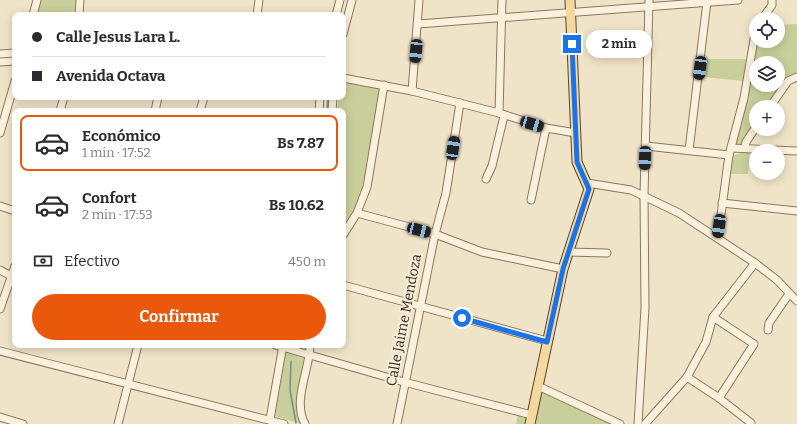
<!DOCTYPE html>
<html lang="es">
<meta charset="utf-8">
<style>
:root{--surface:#fff;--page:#f7f7f7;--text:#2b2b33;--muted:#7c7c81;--line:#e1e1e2;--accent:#ea580c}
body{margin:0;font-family:Bitter,serif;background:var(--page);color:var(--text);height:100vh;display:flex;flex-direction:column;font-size:15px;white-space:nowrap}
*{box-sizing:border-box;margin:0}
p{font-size:13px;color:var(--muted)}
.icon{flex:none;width:22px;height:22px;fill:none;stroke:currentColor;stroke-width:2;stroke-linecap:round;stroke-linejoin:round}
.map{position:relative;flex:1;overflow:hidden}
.drawer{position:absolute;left:12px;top:108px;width:334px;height:240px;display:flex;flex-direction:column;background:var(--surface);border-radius:8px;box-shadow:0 2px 10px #0003}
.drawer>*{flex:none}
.guide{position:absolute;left:12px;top:12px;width:334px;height:88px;border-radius:8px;box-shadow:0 2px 10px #0003;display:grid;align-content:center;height:88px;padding:0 20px;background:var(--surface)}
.fabs{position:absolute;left:749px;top:12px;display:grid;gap:8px}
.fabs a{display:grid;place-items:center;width:36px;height:36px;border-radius:50%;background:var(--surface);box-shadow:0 2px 10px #0003;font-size:20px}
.end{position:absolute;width:18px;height:18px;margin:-9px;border:5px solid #1a73e8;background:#fff;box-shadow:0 0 0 2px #fff}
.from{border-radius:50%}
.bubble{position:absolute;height:28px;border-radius:14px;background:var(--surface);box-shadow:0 2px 10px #0003;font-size:13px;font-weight:700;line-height:28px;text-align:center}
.car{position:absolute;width:12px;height:24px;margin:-12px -6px;border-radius:5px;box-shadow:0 0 3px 1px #0007;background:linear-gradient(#222 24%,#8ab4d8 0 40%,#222 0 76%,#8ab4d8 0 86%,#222 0)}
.guide b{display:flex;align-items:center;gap:14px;height:38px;font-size:15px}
.guide b+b{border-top:1px solid var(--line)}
.guide i{width:10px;height:10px;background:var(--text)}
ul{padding:7px 0 0;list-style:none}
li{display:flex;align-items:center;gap:12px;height:56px;margin:0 8px 6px;padding:0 12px;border:2px solid transparent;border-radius:8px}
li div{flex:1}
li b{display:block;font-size:15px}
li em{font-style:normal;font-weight:700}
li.selected{border-color:var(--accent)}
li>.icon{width:36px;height:36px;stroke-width:1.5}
.pay{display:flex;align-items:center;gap:10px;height:44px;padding:0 20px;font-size:15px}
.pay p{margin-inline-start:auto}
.cta{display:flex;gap:8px;margin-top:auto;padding:8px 20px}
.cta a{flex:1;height:46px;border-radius:24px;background:var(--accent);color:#fff;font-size:16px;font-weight:700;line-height:46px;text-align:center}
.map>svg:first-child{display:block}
.green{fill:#c9cf9b;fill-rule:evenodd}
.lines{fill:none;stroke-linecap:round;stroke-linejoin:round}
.stream{stroke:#6f938a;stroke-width:1.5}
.minor-casing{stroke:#8d765c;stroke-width:9}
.major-casing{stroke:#5b4430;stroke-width:11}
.minor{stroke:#faf1dc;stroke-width:7}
.major{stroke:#f3d9a0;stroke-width:9}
.route{stroke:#1a73e8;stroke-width:5}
.labels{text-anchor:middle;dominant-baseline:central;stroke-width:4;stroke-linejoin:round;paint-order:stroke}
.street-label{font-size:14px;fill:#3d2e20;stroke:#f7eed8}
</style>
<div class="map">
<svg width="797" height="424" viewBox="0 0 797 424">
<rect width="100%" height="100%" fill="#f0e4c8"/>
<g class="green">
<polygon points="41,0 76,0 75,15 37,15"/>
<path d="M 797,24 L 797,74 C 783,77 775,95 767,107 L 756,107 L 756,122 L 741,144 L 734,145 L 748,97 L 758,41 L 778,41 L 778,25 ZM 756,63 L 778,63 L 778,85 L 756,85 Z"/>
<polygon points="707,59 746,59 743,81 704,77"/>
<polygon points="343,82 380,88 362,189 356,205 343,227 343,111 337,111 339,97 343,97"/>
<polygon points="742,153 750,153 748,174 729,174 732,156"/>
<polygon points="286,353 306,359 302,424 275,416"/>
<polygon points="540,393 543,393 612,424 534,424"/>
<polygon points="518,415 528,417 527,424 516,424"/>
</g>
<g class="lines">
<g class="stream">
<polyline points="327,111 328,97"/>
<polyline points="291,361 290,390 296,423"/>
</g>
<g class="minor-casing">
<g id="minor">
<polyline points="33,15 37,0"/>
<polyline points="79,15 80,0"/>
<polyline points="257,15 259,0"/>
<polyline points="336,15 340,0"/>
<polyline points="762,19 772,5 772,0"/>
<polyline points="418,24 738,0"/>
<polyline points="343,34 352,0"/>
<polyline points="0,54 15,53"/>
<polyline points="0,62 15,61"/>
<polyline points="343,78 412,91 499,113 546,128 576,133"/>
<polyline points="412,91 419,0"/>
<polyline points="770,107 788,81 797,77"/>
<polyline points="60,111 64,97"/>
<polyline points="155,111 158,97"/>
<polyline points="200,111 204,97"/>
<polyline points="319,111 320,97"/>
<polyline points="332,111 333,97"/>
<polyline points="499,113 502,0"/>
<polyline points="0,133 15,81"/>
<polyline points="646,146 729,155"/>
<polyline points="731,148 797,151"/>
<polyline points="745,148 746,142 756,127"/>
<polyline points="689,150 707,2"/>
<polyline points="486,179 492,166 504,116"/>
<polyline points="587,183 631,190 679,213 755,263 777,280 797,301"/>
<polyline points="531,200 546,128"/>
<polyline points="722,203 797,211"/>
<polyline points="0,206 15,211"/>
<polyline points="357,213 435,234 482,252 563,269"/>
<polyline points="343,235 357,213 367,187 384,85"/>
<polyline points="718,237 729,155 744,98 756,28"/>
<polyline points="568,252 607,253"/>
<polyline points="0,270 15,278"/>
<polyline points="343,285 547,341"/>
<polyline points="0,309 15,266"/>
<polyline points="713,317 754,344 719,398"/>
<polyline points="768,330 769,323 789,294"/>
<polyline points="275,345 404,382 532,415"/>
<polyline points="0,351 284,424"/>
<polyline points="687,377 719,398 751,423"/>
<polyline points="538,386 620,424"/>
<polyline points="0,417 23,424"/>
<polyline points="270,419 283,345"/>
<polyline points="118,424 138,345"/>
<path d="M 305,424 C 292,400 310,370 310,345"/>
<polyline points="397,424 435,234 446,193 460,103"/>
<polyline points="638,424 645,308 644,195 649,0"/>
<polyline points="645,424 687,377 706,342 713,317 755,263"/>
</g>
</g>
<g class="major-casing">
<polyline id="major" points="530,424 563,269 589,189 577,162 570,0"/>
</g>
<use href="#minor" class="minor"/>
<use href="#major" class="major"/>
</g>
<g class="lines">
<polyline class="route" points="462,318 547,342 563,269 589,189 577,162 572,44"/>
</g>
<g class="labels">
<g class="street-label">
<text transform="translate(404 320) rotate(-79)">Calle Jaime Mendoza</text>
</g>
</g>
</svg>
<div class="fabs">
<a><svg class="icon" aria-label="locate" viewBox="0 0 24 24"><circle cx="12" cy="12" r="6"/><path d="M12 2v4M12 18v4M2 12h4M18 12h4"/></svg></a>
<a><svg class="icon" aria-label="layers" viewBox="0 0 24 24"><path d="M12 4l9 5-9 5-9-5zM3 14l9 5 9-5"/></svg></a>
<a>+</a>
<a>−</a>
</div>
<i class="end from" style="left:462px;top:318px"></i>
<i class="end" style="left:572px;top:44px"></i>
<div class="bubble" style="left:586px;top:30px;width:66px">2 min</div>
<i class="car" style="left:416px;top:51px;rotate:186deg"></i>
<i class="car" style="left:700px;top:68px;rotate:188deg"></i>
<i class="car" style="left:532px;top:124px;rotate:106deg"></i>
<i class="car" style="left:453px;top:148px;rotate:9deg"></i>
<i class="car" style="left:645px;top:158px;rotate:182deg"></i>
<i class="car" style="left:719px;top:226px;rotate:188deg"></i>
<i class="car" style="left:419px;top:230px;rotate:105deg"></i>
<div class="guide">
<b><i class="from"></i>Calle Jesus Lara L.</b>
<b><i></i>Avenida Octava</b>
</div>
<section class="drawer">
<ul>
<li class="selected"><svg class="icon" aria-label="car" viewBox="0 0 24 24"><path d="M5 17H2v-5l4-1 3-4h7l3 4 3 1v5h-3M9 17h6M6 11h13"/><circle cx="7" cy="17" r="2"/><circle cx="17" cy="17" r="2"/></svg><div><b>Económico</b><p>1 min · 17:52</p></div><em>Bs 7.87</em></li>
<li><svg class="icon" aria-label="car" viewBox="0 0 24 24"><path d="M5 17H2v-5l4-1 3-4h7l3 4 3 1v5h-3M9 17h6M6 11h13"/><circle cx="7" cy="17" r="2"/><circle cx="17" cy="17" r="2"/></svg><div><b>Confort</b><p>2 min · 17:53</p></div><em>Bs 10.62</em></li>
</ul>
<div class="pay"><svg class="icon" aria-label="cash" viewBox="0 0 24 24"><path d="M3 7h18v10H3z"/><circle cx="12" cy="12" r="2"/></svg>Efectivo<p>450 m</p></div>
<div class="cta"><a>Confirmar</a></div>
</section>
</div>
